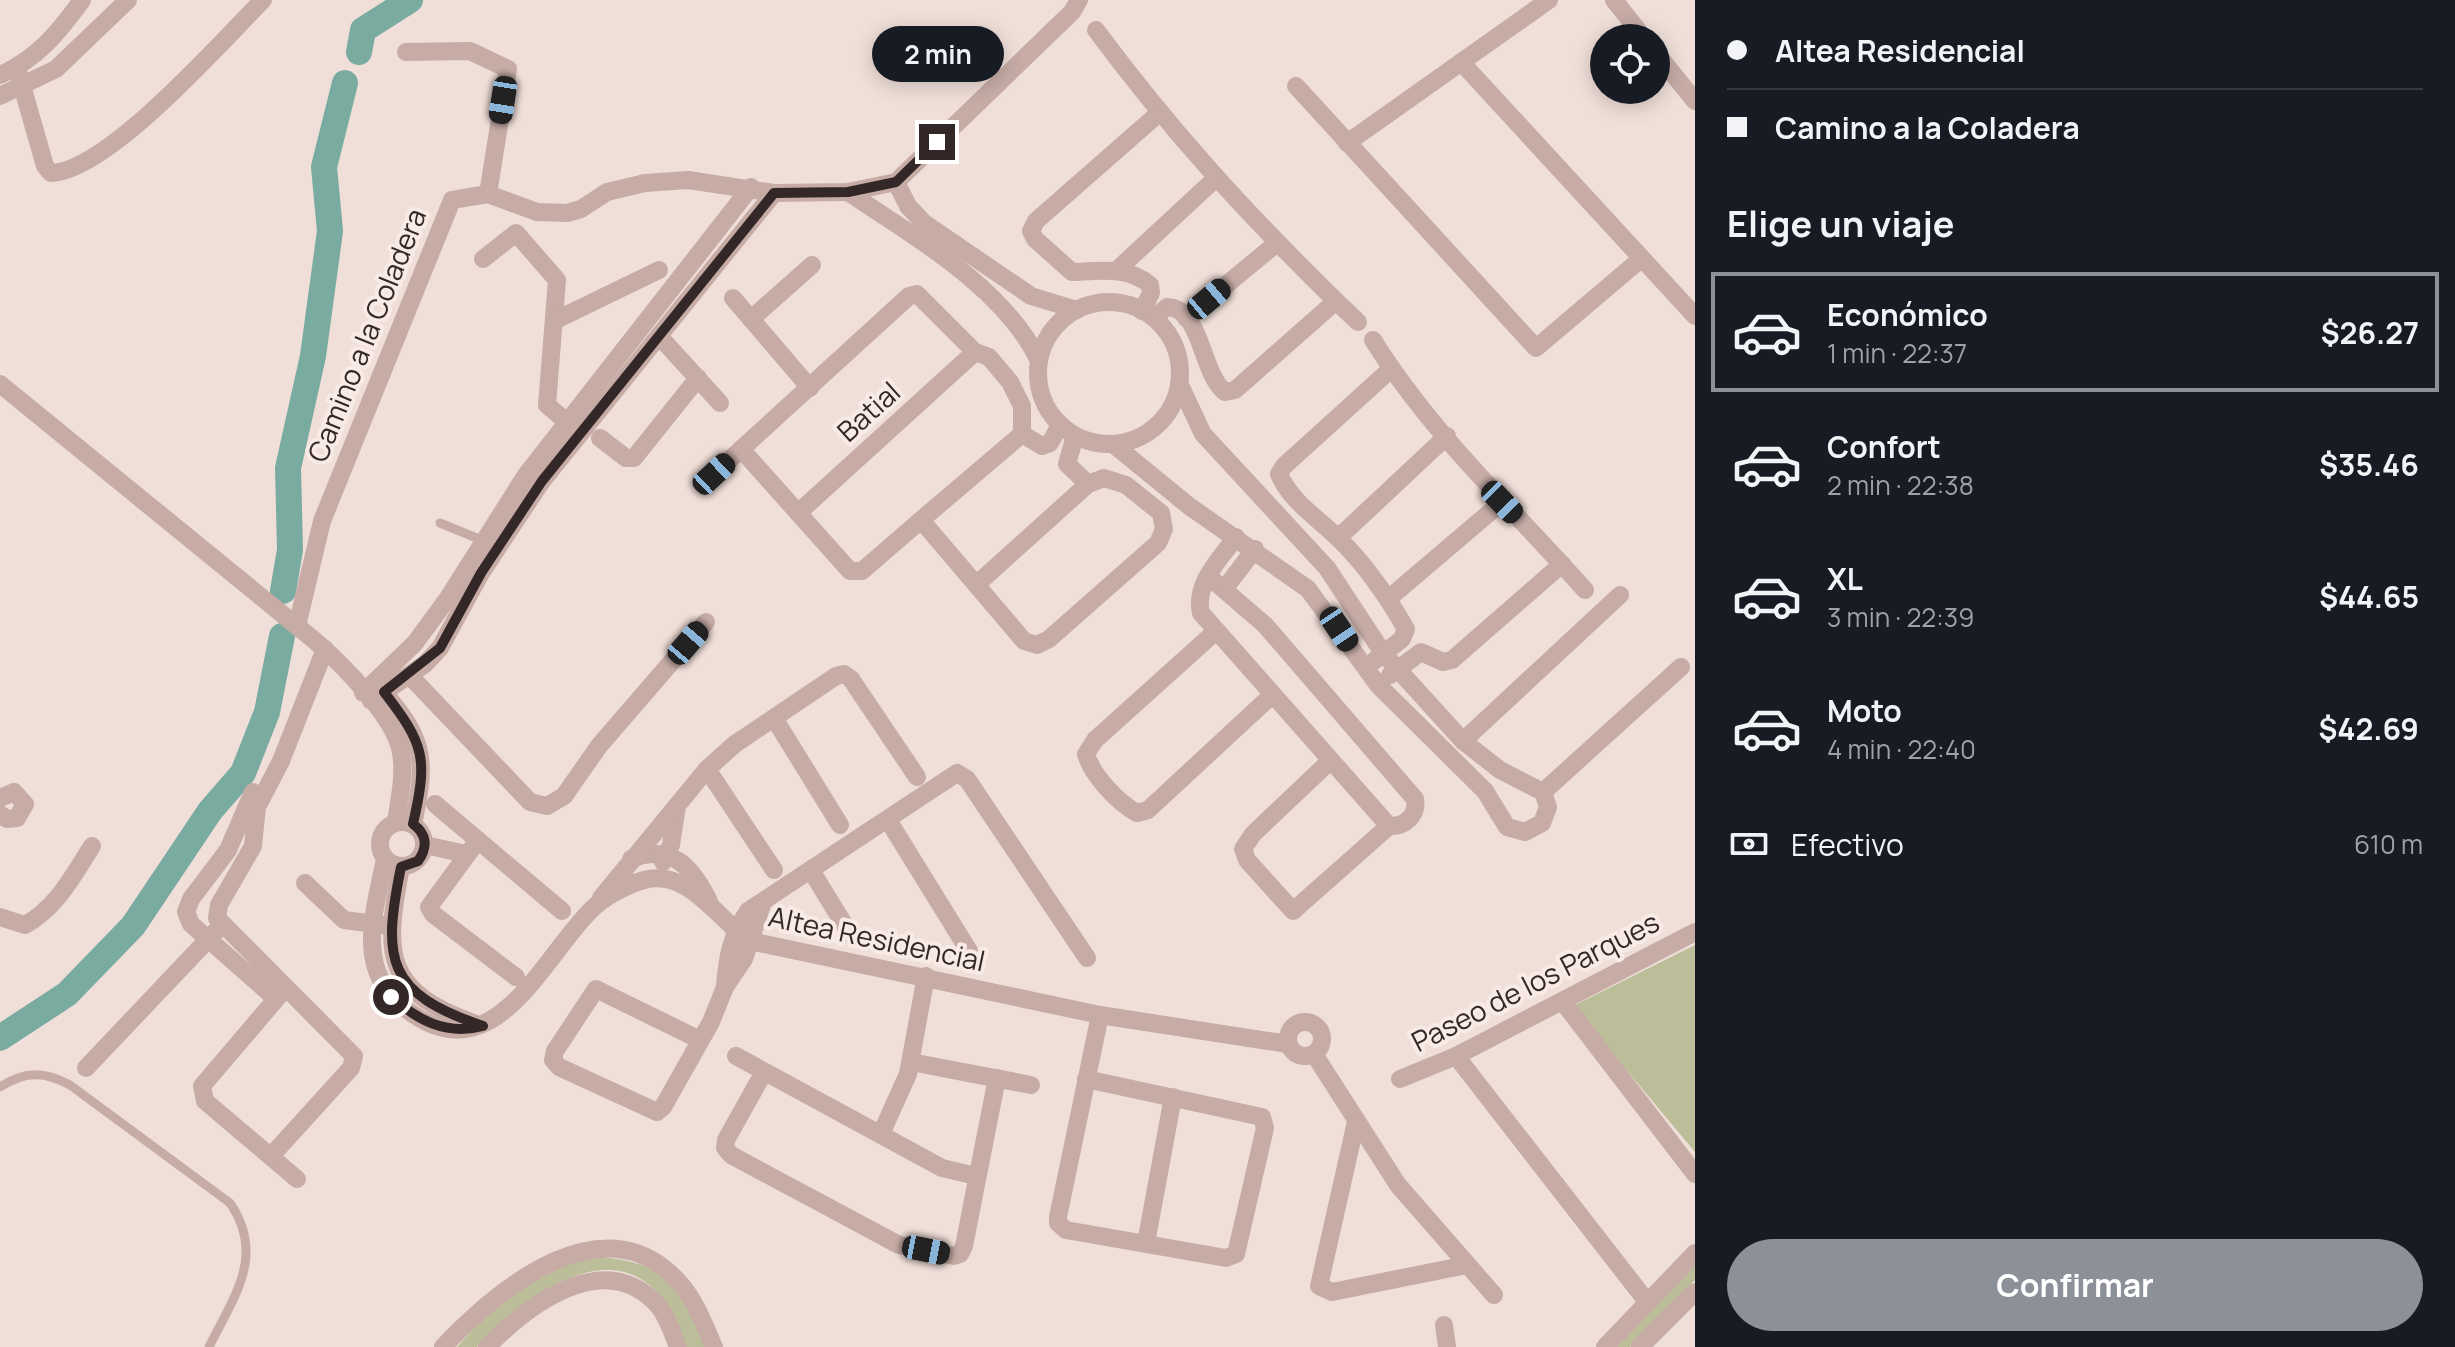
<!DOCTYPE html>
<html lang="es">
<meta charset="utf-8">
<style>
:root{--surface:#171b24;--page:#20242c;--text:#f1f3f6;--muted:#9ea1a6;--line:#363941;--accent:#8c9099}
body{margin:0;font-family:Manrope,sans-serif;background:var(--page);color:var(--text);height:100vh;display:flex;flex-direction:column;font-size:30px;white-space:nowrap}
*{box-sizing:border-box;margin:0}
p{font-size:26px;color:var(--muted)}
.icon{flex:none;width:44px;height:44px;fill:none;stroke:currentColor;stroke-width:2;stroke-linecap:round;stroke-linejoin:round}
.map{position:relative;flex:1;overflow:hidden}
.drawer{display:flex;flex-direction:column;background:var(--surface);width:760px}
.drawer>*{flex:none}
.guide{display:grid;align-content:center;height:176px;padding:0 32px;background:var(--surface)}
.tools{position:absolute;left:1590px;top:24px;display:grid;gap:16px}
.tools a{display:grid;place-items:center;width:80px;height:80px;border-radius:50%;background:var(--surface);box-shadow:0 4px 20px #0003;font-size:40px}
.end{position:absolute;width:36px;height:36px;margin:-18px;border:10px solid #342727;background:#fff;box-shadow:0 0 0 4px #fff}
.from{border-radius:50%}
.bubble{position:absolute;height:56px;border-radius:28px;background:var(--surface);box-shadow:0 4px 20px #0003;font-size:26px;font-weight:700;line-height:56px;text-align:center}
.car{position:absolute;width:24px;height:48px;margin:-24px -12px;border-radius:10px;box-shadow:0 0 6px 2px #0007;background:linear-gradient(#222 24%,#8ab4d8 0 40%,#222 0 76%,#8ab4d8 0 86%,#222 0)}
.guide b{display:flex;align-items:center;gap:28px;height:76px;font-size:30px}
.guide b+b{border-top:2px solid var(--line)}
.guide i{width:20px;height:20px;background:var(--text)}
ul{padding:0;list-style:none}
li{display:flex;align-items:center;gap:24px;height:120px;margin:0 16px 12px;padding:0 16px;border:4px solid transparent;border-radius:0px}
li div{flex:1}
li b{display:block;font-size:30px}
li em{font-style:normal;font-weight:700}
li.active{border-color:var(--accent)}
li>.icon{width:72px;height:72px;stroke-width:1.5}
h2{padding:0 32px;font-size:36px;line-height:96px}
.pay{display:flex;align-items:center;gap:20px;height:88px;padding:0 32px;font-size:30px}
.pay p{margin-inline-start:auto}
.primary-button{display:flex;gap:16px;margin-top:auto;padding:16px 32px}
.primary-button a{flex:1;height:92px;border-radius:48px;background:var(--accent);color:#fff;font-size:32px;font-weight:700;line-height:92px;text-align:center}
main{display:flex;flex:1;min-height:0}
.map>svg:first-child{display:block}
.green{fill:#bcbe9a}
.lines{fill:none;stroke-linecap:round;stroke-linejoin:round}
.river{stroke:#7aaba0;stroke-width:26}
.lane{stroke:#c7aca6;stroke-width:9}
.street{stroke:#c7aca6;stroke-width:18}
.route{stroke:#342727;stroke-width:10}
.labels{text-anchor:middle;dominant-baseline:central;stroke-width:8;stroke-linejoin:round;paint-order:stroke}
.street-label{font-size:28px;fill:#342727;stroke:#f8eae5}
</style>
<main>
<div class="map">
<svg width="1695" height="1347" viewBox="0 0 1695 1347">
<rect width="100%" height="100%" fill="#f0dfd9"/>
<g class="green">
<polygon points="1695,945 1695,1152 1573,1006"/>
<path d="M 588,1256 C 667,1261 674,1281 709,1347 L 687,1347 C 678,1324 668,1300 648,1284 C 593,1241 513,1308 477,1347 L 457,1347 L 478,1324 L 537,1275 Z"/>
<polygon points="1695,1260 1695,1280 1630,1347 1613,1347"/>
</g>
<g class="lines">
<g class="river">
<polyline points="359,52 363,30 410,0"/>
<polyline points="283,591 290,550 288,468 313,356 330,231 324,167 345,83"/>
<polyline points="0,1038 67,994 133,926 210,811 243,773 267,712 282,636"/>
</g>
<g class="lane">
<polyline points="440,523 484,541"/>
<path d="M 0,1087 C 25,1071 44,1071 70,1085 L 230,1203 C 266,1256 234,1296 209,1347"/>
</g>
<g class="street">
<polyline points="1614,0 1644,38"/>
<path d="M 1096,30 C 1170,130 1247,214 1336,301 L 1235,390 L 1225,392 C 1201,374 1202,308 1167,307 L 1154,318"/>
<polyline points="406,52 470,51 508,69 488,194"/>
<polyline points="1656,53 1695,101"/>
<polyline points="1461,62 1695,316"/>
<path d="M 17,68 L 45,166 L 51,173 C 108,171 221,42 263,0"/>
<path d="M 0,75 C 37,59 59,32 82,0"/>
<polyline points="1296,86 1536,348 1641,259"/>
<polyline points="0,96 56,69 128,0"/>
<polyline points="1347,143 1549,0"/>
<polyline points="896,182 908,206 924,223 1031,296 1077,310"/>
<path d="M 848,192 C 913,236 1005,288 1039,361"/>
<polyline points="483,259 516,233 557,280 547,405 567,422"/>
<polyline points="1117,270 1215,179"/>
<polyline points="733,298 810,388"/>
<polyline points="1336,301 1358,322"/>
<circle cx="1109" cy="373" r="71"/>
<path d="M 1142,311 L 1151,293 L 1150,285 C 1128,266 1100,271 1072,272 L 1035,239 L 1031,231 L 1036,221 L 1158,114"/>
<polyline points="1186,318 1277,243"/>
<polyline points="751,319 812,265"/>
<polyline points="556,320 659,270"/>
<polyline points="659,336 720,403"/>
<path d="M 1373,340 C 1431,433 1513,509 1585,590"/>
<path d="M 0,384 L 314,640 C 341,663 396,718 401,753 C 405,775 399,801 396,822"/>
<polyline points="1022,434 1042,446 1050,443 1060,425"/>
<polyline points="1075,436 1067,464 1088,484"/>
<polyline points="600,438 626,458 634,458 698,378"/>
<polyline points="1113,444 1189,506 1308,589 1378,685 1485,791 1507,827 1525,832 1542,823 1548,807 1543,792 1500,770 1463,741 1383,653 1327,568 1203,434 1179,383"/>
<polyline points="741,449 850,571 862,571 921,520"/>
<polyline points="714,474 909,296 917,294 975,352 989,357 1010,382 1022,406 1022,434 921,520 1024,641 1037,645 1049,639 1158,543 1164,529 1161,513 1126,485 1104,478 1088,484 977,584"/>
<polyline points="798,513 975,352"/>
<path d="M 1236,537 C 1220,559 1194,584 1201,613 L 1389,826"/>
<polyline points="1338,538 1447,436"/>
<path d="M 1208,576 L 1265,625 L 1415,799 C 1418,815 1405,827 1389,826 L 1293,911 L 1247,860 L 1243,849 L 1253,834 L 1330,761"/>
<polyline points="1225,588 1255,549"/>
<polyline points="1388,599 1502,502"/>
<polyline points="297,626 322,521 452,200 488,194 537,212 567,213 581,209 607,192 645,183 688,180 774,193 848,192 896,182 1072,12 1079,0"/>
<path d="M 1215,632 L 1095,740 L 1086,754 C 1092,775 1117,802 1137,813 L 1148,810 L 1272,695"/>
<path d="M 1374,661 L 1402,639 L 1406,629 C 1387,596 1366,565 1339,539 C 1319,519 1290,501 1279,474 L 1284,466 L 1391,369"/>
<polyline points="409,675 530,802 547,806 564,796 599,746 706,622"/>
<polyline points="1390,675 1421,652 1443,662 1452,660 1562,564"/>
<path d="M 378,686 C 424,737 428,757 413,824"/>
<polyline points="363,693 415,643 448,598 526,475 751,187"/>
<polyline points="371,701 425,664 440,648 481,573 542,481 774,193"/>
<polyline points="774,718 840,825"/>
<polyline points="1463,741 1620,595"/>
<polyline points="707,769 774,870"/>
<polyline points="253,792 228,850 191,899 186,912 191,924 276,999"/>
<polyline points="1543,792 1681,667"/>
<polyline points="0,798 14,792 25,804 17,818 7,819 0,814"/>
<polyline points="435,804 562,911"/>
<polyline points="888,820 969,951"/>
<circle cx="402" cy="844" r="22"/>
<polyline points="478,840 429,907 433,914 516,977"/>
<polyline points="425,845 466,854"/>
<path d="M 385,859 C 375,910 355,966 401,1005 C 491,1081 539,962 591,910 C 604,897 626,885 644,880 C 689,868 718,920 750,941 L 1100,1015 L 1288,1044"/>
<path d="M 631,859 C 672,843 692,867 709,901"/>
<polyline points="663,862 671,845 677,806"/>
<path d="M 401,867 C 384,954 383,991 476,1024"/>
<polyline points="812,872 850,934"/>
<polyline points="305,883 344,920 383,925"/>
<polyline points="601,898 707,769 735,744 836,676 844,674 851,679 917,777"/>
<path d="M 0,917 L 25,925 C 57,907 73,876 92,846"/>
<path d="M 725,987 C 727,957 731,936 748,911 L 957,773 L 967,779 L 1087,958"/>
<polyline points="283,991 202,1086 205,1101 297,1179"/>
<polyline points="1563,1002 1695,1174"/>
<circle cx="1305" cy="1039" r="17"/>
<polyline points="700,1040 596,989 555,1051 553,1060 559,1067 657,1112 663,1107 711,1022 725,987 744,959 762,905"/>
<polyline points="1314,1054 1398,1185 1494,1295"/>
<polyline points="736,1056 942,1168 976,1176"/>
<polyline points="1456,1056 1648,1303"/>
<polyline points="911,1062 1031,1085"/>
<polyline points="86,1068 216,931"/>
<polyline points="764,1072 726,1140 725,1148 731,1155 899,1245 954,1256 960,1254 964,1246 997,1078"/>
<polyline points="1086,1079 1262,1117 1265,1128 1236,1254 1226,1258 1066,1230 1058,1223 1058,1217 1100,1015"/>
<polyline points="1400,1079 1456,1056 1695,932"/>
<polyline points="1356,1122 1319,1286 1332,1292 1467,1265"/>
<polyline points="881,1134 908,1074 926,976"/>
<polyline points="271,1156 351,1068 354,1056 217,918 219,905 253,846 257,807 281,761 325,649"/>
<polyline points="1146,1243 1173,1097"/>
<polyline points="1444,1325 1447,1347"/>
<path d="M 443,1347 C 500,1287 609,1196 683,1287 C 697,1305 705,1326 714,1347"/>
<path d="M 487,1347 C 530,1303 608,1245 660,1308 C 668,1319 673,1334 678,1347"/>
<polyline points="1605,1347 1695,1253"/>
<polyline points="1640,1347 1695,1292"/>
</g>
</g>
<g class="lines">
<path class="route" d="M 391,997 C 418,1020 446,1036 483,1026 C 386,993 382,960 401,867 L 418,861 C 428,847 427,834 413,824 C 428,758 425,745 384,692 L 440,648 L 481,573 L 542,481 L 774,193 L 848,192 L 896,182 L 937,142"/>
</g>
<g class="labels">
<g class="street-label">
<text transform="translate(366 335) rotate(-68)">Camino a la Coladera</text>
<text transform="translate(868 411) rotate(-42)">Batial</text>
<text transform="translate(877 938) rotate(12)">Altea Residencial</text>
<text transform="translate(1535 981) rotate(-27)">Paseo de los Parques</text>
</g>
</g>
</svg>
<div class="tools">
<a><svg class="icon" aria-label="locate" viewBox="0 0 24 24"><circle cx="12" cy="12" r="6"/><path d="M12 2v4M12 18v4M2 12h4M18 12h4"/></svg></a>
</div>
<i class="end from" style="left:391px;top:997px"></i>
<i class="end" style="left:937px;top:142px"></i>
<div class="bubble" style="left:872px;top:26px;width:132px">2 min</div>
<i class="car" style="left:503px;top:100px;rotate:189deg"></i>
<i class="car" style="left:1209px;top:299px;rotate:50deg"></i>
<i class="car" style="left:714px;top:474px;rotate:47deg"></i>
<i class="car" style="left:1502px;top:502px;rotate:136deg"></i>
<i class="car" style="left:1339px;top:629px;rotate:146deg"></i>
<i class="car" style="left:688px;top:643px;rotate:41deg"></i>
<i class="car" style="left:926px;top:1250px;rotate:101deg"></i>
</div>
<section class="drawer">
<div class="guide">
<b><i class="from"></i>Altea Residencial</b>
<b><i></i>Camino a la Coladera</b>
</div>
<h2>Elige un viaje</h2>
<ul>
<li class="active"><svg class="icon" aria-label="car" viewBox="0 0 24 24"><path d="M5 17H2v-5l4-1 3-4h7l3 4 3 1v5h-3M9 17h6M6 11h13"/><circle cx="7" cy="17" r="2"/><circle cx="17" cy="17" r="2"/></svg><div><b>Económico</b><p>1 min · 22:37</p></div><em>$26.27</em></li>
<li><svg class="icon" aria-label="car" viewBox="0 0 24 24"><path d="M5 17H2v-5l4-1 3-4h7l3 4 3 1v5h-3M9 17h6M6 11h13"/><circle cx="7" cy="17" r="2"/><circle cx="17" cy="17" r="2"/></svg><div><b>Confort</b><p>2 min · 22:38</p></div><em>$35.46</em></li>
<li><svg class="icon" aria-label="car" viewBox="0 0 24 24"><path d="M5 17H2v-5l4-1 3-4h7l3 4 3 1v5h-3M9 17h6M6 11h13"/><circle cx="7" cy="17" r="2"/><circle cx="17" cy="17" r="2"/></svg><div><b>XL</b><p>3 min · 22:39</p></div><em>$44.65</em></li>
<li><svg class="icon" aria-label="car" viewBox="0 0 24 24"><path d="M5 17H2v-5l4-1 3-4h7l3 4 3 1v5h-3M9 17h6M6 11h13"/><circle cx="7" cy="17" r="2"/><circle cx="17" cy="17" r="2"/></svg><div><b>Moto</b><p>4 min · 22:40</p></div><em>$42.69</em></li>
</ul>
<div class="pay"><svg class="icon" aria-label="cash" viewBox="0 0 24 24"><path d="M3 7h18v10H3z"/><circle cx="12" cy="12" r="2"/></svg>Efectivo<p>610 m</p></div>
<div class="primary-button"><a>Confirmar</a></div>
</section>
</main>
